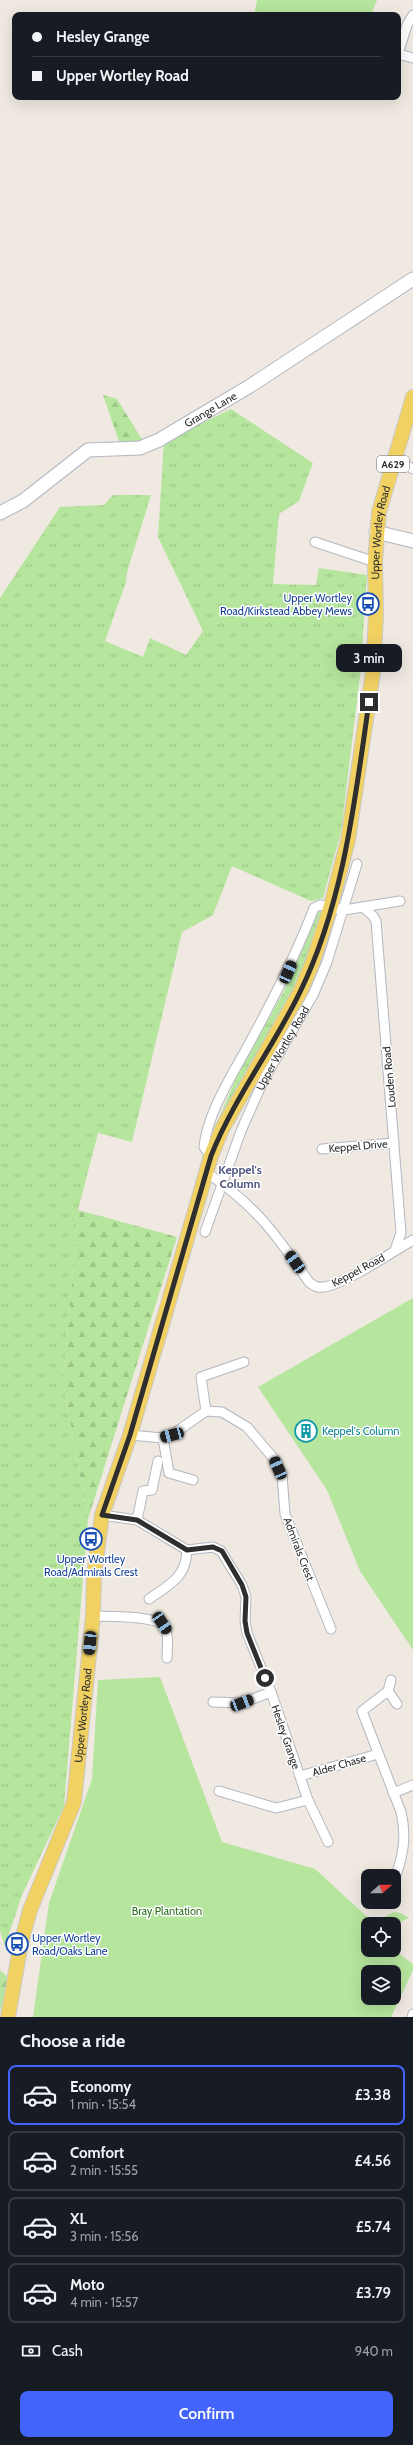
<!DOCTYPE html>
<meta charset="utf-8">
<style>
:root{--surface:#171b24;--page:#20242c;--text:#f1f3f6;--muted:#9ea1a6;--line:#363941;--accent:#4264fb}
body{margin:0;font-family:Cabin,sans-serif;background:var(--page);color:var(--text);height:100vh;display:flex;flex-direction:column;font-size:15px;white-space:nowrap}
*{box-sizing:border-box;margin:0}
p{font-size:13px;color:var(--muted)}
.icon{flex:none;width:22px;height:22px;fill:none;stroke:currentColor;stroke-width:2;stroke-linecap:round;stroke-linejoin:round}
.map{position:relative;height:2017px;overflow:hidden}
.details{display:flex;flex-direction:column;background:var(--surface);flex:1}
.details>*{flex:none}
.guide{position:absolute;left:12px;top:12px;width:389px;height:88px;border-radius:8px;box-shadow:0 4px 16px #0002;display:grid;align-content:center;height:88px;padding:0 20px;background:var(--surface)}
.needle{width:26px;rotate:69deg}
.tools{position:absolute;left:361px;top:1869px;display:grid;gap:8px}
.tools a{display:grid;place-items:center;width:40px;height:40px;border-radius:8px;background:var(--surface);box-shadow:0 4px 16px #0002;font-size:20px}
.end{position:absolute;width:18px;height:18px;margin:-9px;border:5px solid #2e2e2e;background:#fff;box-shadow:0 0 0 2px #fff}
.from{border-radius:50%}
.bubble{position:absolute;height:28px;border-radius:8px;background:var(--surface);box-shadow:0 4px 16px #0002;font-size:13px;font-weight:600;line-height:28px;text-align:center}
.car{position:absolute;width:12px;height:24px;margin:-12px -6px;border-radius:5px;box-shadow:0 0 3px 1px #0007;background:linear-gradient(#222 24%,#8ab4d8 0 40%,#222 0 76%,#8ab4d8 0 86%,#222 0)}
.guide b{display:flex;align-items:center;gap:14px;height:38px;font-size:15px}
.guide b+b{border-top:1px solid var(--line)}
.guide i{width:10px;height:10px;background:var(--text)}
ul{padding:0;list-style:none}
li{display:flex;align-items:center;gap:12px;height:60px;margin:0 8px 6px;padding:0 12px;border:2px solid var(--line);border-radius:8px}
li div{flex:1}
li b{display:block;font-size:15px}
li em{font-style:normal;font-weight:600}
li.selected{border-color:var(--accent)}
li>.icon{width:36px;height:36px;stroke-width:1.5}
h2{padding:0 20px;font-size:18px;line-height:48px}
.pay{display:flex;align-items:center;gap:10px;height:44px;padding:0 20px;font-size:15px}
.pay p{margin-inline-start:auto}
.primary-button{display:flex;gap:8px;margin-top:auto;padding:8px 20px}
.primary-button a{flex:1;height:46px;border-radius:8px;background:var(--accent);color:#fff;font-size:16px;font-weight:600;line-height:46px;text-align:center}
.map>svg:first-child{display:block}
.grass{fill:url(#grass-tufts)}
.forest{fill:url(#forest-firs)}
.park{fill:#b6e59e;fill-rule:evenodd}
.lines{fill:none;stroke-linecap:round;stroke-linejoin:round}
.street-casing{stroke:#b4b7c1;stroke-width:11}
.secondary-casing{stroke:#b4b7c1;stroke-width:15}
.primary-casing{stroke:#c9c9c9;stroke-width:16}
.street{stroke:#fff;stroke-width:9}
.secondary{stroke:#fff;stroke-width:13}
.primary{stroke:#f2d163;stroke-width:14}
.route{stroke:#2e2e2e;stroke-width:5}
.labels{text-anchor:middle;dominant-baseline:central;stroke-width:3;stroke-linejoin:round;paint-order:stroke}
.shield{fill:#fff;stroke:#6d6d6d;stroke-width:1}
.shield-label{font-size:10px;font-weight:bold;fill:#2e2e2e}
.street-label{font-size:11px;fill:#2e2e2e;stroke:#fff}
.transit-label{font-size:11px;fill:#164399;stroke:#fff;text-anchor:end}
.culture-label{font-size:11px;fill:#0d838f;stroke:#fff;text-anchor:start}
.park-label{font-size:11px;fill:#2c6e1b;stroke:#fff}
.neighbourhood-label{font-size:12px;font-weight:bold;fill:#4d5680;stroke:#fff}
</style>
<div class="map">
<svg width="413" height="2017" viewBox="0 0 413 2017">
<defs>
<pattern id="grass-tufts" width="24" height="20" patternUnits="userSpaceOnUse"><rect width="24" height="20" fill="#b6e59e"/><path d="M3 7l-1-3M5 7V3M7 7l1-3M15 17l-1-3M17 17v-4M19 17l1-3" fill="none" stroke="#9dc588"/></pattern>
<pattern id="forest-firs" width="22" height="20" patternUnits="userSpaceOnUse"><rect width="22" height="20" fill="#b6e59e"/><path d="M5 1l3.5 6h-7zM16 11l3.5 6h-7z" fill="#9dc588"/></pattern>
</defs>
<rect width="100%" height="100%" fill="#efe9e1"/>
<g class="grass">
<polygon points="231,409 313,463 299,501 279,514 273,584 316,585 319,568 367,575 361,668 341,832 323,898 311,901 232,866 213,915 182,932 132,1142 98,1133 78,1210 63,1382 88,1519 64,1806 22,1895 5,1946 0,1931 0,598 60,507 104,505 113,495 151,495 127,572 126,582 105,641 143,657 150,638 186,655 203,631 158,537 164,442"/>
<polygon points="324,911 307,967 212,1134 237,1076 284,991 316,915 318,912"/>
</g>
<g class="forest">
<polygon points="257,0 264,0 264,15 254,15"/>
<polygon points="103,395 117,399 143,441 120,444"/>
<polygon points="78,1210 177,1237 88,1519 63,1382"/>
<polygon points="0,1970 10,1979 0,2011"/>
</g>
<g class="park">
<polygon points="264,0 377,0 371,15 264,15"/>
<polygon points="413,1298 413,1650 360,1571 327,1490 258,1387"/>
<path d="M 160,1677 L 222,1842 L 315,1869 L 375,1924 L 368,1924 L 368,1950 L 394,1950 L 413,1964 L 413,1970 L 391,2017 L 33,2017 L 49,1903 L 92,1779 L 98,1680 ZM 368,1972 L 394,1972 L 394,1998 L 368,1998 Z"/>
<polygon points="394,1912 401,1913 409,1918 394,1925 379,1924 384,1917"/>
</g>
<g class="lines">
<g class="street-casing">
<g id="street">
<polyline points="398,54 407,25 413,15"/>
<polyline points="398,54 413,58"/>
<polyline points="394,459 413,469"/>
<polyline points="315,542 375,562"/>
<polyline points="364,908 373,916 376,921 401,1233 395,1250"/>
<polyline points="322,1149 394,1143"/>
<path d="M 211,1156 L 204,1147 C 207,1113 234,1072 250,1042 C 274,998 296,955 314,908 L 320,905 L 344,910 L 400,901"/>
<path d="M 206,1172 C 256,1206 275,1233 309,1282 C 314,1286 317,1288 323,1287 C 342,1286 394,1251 413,1240"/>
<path id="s1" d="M 205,1232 L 241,1131 L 264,1079 L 313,995 L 327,962 L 357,864"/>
<polyline points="206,1411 201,1377 244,1362"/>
<polyline points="130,1435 163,1438 172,1435 206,1411 222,1412 247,1427 275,1460 282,1475 285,1514 331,1629"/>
<polyline points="163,1438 169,1473 193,1480"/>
<polyline points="102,1515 137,1520 187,1550 213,1547 221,1551 242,1585 246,1597 245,1621 247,1633 271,1692 308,1800 328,1842"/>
<polyline points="137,1520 143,1491 152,1490 158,1461"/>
<path d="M 149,1599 C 170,1584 186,1578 187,1550"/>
<path d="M 93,1616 C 108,1617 162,1614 166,1630 C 169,1638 167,1650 167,1658"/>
<polyline points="391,1680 388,1691 397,1704"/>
<path d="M 388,1691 L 362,1711 L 401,1812 C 407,1837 403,1857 394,1881"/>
<polyline points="213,1702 242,1703 271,1692"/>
<polyline points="300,1776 378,1754"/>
<polyline points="219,1791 276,1808 308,1800"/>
<polyline points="393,1793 413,1785"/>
<polyline points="412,2017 413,2014"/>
</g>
</g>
<g class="secondary-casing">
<g id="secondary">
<path id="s2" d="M 0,513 L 23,501 L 88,450 L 140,448 L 159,440 L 250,386 L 413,279"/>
<polyline points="376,532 413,541"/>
</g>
</g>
<g class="primary-casing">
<g id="primary">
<path id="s3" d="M 8,2017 L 21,1943 L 30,1910 L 74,1802 L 93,1616 L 94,1575 L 102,1515 L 130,1435 L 211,1156 L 222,1129 L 300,992 L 312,964 L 330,909 L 348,840 L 373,672 L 376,616 L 375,562 L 379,512 L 413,397"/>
</g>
</g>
<use href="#street" class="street"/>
<use href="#secondary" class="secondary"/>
<use href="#primary" class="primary"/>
</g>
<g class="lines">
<path class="route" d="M 265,1678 L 247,1633 L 245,1621 L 246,1597 L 242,1585 L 222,1551 L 213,1547 L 187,1550 L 137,1520 L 102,1515 L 130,1435 L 211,1156 C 234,1098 273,1048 300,992 C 344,902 355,799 369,702"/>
</g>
<defs>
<g id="bus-ring" transform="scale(1.15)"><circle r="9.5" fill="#fff" stroke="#1a4fb4" stroke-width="1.5"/><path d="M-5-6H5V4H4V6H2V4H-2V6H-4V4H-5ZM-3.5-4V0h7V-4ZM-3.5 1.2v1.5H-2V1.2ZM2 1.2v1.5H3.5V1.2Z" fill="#1a4fb4"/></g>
<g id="building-ring" transform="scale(1.15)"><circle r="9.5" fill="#fff" stroke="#0f9aa8" stroke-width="1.5"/><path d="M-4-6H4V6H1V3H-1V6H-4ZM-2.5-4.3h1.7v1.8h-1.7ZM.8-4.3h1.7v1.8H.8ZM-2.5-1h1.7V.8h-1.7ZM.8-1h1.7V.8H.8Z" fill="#0f9aa8"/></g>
</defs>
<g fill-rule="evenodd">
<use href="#bus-ring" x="368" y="604"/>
<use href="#building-ring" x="306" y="1431"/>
<use href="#bus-ring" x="91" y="1539"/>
<use href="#bus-ring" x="17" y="1944"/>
</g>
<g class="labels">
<rect class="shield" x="377" y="456" width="32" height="16" rx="3"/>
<g class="shield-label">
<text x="393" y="464">A629</text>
</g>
<g class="street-label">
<text stroke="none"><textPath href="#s2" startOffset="241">Grange Lane</textPath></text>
<text stroke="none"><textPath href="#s3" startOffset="1546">Upper Wortley Road</textPath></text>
<text stroke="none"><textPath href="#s1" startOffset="200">Upper Wortley Road</textPath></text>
<text transform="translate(389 1077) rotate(-95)">Louden Road</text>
<text transform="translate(358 1146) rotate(-5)">Keppel Drive</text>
<text transform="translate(358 1270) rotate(-28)">Keppel Road</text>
<text transform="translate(299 1549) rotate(69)">Admirals Crest</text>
<text stroke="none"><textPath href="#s3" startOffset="313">Upper Wortley Road</textPath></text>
<text transform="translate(286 1737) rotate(71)">Hesley Grange</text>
<text transform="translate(339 1765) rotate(-16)">Alder Chase</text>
</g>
<g class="transit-label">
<text x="352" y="598">Upper Wortley<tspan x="352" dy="13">Road/Kirkstead Abbey Mews</tspan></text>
<text x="91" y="1559" text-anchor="middle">Upper Wortley<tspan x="91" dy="13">Road/Admirals Crest</tspan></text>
<text x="32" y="1938" text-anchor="start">Upper Wortley<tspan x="32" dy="13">Road/Oaks Lane</tspan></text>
</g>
<g class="culture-label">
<text x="322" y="1431">Keppel's Column</text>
</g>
<g class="park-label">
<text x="167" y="1911">Bray Plantation</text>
</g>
<g class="neighbourhood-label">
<text x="240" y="1169">Keppel's<tspan x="240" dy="14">Column</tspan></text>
</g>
</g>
</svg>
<div class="tools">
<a><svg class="needle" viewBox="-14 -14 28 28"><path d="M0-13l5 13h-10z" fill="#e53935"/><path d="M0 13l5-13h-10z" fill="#9ea1a6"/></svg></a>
<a><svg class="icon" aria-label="locate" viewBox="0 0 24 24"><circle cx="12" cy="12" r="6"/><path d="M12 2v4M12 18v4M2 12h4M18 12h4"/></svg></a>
<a><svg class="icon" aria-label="layers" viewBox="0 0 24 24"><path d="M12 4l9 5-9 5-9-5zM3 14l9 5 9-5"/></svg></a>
</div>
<i class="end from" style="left:265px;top:1678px"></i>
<i class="end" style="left:369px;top:702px"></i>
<div class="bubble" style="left:336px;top:644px;width:66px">3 min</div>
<i class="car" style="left:288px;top:972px;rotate:24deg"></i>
<i class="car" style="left:295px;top:1262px;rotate:325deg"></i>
<i class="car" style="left:172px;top:1435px;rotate:255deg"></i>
<i class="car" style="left:278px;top:1468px;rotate:336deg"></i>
<i class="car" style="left:162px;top:1623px;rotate:146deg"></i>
<i class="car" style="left:90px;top:1643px;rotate:186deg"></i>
<i class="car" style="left:242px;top:1703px;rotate:69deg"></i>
<div class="guide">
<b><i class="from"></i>Hesley Grange</b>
<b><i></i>Upper Wortley Road</b>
</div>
</div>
<section class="details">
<h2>Choose a ride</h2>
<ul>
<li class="selected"><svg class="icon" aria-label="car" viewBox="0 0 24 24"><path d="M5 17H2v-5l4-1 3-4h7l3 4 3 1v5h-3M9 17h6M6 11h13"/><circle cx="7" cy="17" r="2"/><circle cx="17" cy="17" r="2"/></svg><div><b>Economy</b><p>1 min · 15:54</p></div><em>£3.38</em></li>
<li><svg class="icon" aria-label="car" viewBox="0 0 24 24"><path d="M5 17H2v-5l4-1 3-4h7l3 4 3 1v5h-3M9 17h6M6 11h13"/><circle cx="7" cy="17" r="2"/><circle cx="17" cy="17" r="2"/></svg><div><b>Comfort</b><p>2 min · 15:55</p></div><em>£4.56</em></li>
<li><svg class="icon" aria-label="car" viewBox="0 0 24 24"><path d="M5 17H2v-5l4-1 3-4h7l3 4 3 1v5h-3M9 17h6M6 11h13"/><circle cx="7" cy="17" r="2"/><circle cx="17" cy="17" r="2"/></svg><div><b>XL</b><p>3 min · 15:56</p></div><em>£5.74</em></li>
<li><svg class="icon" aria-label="car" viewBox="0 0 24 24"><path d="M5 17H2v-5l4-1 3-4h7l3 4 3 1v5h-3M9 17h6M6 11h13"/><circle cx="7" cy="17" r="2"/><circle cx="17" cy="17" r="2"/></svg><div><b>Moto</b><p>4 min · 15:57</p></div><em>£3.79</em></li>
</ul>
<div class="pay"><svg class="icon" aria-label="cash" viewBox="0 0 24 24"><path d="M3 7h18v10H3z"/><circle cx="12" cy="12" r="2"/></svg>Cash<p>940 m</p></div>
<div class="primary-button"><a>Confirm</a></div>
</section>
